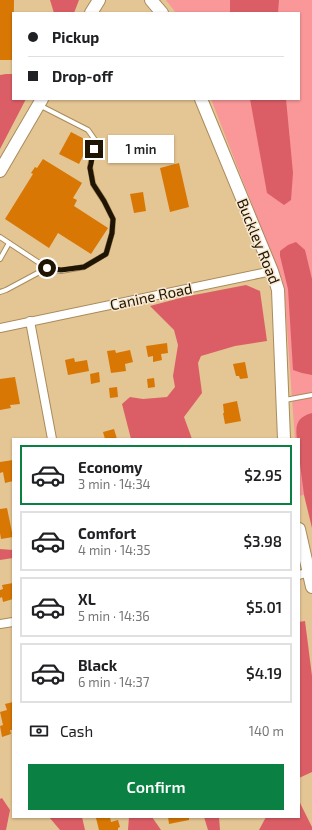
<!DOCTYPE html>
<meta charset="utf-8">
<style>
:root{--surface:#fff;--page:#f2f2f2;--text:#202124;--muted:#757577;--line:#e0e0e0;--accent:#0b8043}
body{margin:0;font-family:"Exo 2",sans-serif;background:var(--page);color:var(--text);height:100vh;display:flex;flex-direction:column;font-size:15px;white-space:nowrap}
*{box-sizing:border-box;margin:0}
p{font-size:13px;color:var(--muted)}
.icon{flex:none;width:22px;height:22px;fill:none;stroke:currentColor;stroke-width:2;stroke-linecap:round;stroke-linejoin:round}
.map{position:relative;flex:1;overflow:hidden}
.drawer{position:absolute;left:12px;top:438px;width:288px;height:380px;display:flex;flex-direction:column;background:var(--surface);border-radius:0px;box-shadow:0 1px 3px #0004}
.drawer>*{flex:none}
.top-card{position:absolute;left:12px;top:12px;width:288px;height:88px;border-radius:0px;box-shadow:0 1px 3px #0004;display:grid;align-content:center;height:88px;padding:0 16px;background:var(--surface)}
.end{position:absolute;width:18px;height:18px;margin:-9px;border:5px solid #201503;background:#fff;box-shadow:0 0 0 2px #fff}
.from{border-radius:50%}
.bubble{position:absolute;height:28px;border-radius:0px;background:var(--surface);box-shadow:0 1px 3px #0004;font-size:13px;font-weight:600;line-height:28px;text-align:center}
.top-card b{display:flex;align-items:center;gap:14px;height:38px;font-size:15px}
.top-card b+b{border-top:1px solid var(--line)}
.top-card i{width:10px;height:10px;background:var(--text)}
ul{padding:7px 0 0;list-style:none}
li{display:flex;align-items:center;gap:12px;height:60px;margin:0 8px 6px;padding:0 8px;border:2px solid var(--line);border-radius:0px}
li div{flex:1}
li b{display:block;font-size:15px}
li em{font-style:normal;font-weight:600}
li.selected{border-color:var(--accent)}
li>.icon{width:36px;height:36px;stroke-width:1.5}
.pay{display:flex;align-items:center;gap:10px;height:44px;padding:0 16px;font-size:15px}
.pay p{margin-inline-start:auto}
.primary-button{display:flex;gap:8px;margin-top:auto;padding:8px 16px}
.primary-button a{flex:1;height:46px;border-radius:0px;background:var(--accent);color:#fff;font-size:16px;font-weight:600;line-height:46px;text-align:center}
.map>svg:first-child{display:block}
.green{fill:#f99799}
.forest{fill:#db5e66}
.building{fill:#d87703}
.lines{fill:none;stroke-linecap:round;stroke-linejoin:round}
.lane-casing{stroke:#a98b5c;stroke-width:6}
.street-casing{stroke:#a98b5c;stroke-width:10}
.secondary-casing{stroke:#a98b5c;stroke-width:14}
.lane{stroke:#fff;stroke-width:4}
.street{stroke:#fff;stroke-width:8}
.secondary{stroke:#fff;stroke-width:12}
.route{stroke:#201503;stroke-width:5}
.labels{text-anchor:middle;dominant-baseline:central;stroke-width:3;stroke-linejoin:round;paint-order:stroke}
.street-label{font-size:15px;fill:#201503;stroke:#f8e8d0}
</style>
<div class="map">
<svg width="312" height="830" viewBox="0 0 312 830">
<rect width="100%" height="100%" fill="#e4c594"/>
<polygon class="green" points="166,0 312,0 312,493 299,496 299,439 295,439 284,287 211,99 299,99 299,13 176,13"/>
<g class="forest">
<polygon points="50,0 79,0 74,13 54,13"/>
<polygon points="230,0 279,0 278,13 230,13"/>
<polygon points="6,74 13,74 13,99 26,99 0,149 0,75"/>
<polygon points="250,99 286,99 293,173 291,200 284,205 267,193"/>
<polygon points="296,242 305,250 312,279 312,375 302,373 293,370 288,289 280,256 280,251 288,245"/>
<polygon points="246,285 260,291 267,341 235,346 201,356 198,363 202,393 184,417 192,439 131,439 122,404 130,397 143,399 167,397 175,387 173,376 178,345 174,330 150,306 184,297"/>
<path d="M 312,413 L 312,528 L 304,495 L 299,456 L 299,439 L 297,439 C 295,425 297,417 312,413 Z"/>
<polygon points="0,549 13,550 13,558 0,560"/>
<polygon points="305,621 312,676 312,772 299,778 299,622"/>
<polygon points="2,798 10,810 6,830 0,830 0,799"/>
<polygon points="299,800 301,805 312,827 312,830 259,830 266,817 299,817"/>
<polygon points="49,817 82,817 85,830 60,830"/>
<polygon points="129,817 152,817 161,830 128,830"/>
<polygon points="204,817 219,817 220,830 208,830"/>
</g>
<g class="building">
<polygon points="0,0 14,0 13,60 0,60"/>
<polygon points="71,132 90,142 79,164 59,154"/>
<polygon points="43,159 82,183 73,198 77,200 74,206 108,228 91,254 58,233 49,248 5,219 33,174 31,173 35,167 37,168"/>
<polygon points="179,163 189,207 170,212 160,168"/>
<polygon points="143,192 146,211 134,213 130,194"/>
<polygon points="167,343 168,353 161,354 162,360 153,362 153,356 148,357 146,346"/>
<polygon points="115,350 116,353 130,350 133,362 125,364 126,371 111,373 107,351"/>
<polygon points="74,358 75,362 87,360 89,371 68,375 65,360"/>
<polygon points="245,362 248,378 240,379 239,376 236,376 233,364"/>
<polygon points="99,372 100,382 91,384 90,374"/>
<polygon points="15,377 20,404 10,405 11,408 0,410 0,379"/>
<polygon points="154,378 155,387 148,388 147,379"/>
<polygon points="117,387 118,397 110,398 109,388"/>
<polygon points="237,401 241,421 225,424 223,413 224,413 223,404"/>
<polygon points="114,429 117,439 105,439 103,432"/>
<polygon points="13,460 13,481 5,483 3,472 0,473 0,462"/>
<polygon points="7,508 13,537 1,539 0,533 0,509"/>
<polygon points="13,583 13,599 3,602 2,597 0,598 0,590 3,589 2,585"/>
<polygon points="13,702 13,730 10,730 11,734 2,737 0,726 3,725 0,712 7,710 5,704"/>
<polygon points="100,817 110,817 111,822 118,820 120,827 118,828 118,830 99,830 96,818"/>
<polygon points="168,817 189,817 189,820 169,824"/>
</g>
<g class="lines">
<g class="lane-casing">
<g id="lane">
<polyline points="0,237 47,268 61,271 84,267 106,254 112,233 113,219 104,201 93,184 90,167 95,140 88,130 39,105"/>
<polyline points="0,259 9,243"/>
<polyline points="0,292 6,290 47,268"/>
<polyline points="285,400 312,395"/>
</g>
</g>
<g class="street-casing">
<g id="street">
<polyline points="30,321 52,439"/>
<polyline points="0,328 272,271"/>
<polyline points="299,575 309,572"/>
<polyline points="0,624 13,622"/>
</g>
</g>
<g class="secondary-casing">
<g id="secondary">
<polyline points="151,0 162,13"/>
<polyline points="91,13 99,0"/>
<polyline points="201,99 272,271 278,290 284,439"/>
<polyline points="0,171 42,99"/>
<polyline points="299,529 312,587"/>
</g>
</g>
<use href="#lane" class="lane"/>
<use href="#street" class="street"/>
<use href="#secondary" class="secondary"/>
</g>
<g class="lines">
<polyline class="route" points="47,268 61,270 84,267 106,254 112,233 113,219 104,201 93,184 90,168 94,149"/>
</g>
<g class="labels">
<g class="street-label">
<text transform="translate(259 241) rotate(68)">Buckley Road</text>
<text transform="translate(151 296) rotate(-12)">Canine Road</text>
</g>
</g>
</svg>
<i class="end from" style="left:47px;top:268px"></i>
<i class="end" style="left:94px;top:149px"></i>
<div class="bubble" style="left:108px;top:135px;width:66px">1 min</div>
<div class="top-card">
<b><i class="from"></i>Pickup</b>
<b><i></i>Drop-off</b>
</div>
<section class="drawer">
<ul>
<li class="selected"><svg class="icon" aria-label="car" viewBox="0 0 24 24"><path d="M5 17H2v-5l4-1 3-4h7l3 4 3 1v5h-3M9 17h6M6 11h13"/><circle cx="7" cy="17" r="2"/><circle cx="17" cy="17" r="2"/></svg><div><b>Economy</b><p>3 min · 14:34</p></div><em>$2.95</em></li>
<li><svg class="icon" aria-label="car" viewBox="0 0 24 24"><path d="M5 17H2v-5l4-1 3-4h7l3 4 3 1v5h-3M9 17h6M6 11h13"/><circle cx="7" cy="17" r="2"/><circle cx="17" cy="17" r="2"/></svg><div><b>Comfort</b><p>4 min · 14:35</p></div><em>$3.98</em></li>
<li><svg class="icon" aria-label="car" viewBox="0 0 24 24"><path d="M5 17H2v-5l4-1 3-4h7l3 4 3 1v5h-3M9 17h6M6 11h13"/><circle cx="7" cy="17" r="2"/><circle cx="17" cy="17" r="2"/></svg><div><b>XL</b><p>5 min · 14:36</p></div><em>$5.01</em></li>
<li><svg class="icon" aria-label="car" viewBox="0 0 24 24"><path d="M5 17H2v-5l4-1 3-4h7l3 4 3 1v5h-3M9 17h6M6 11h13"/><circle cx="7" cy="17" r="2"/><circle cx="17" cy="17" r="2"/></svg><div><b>Black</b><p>6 min · 14:37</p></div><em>$4.19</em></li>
</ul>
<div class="pay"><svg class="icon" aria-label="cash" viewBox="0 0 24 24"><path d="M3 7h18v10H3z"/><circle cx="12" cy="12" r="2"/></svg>Cash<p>140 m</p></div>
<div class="primary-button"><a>Confirm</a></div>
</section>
</div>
